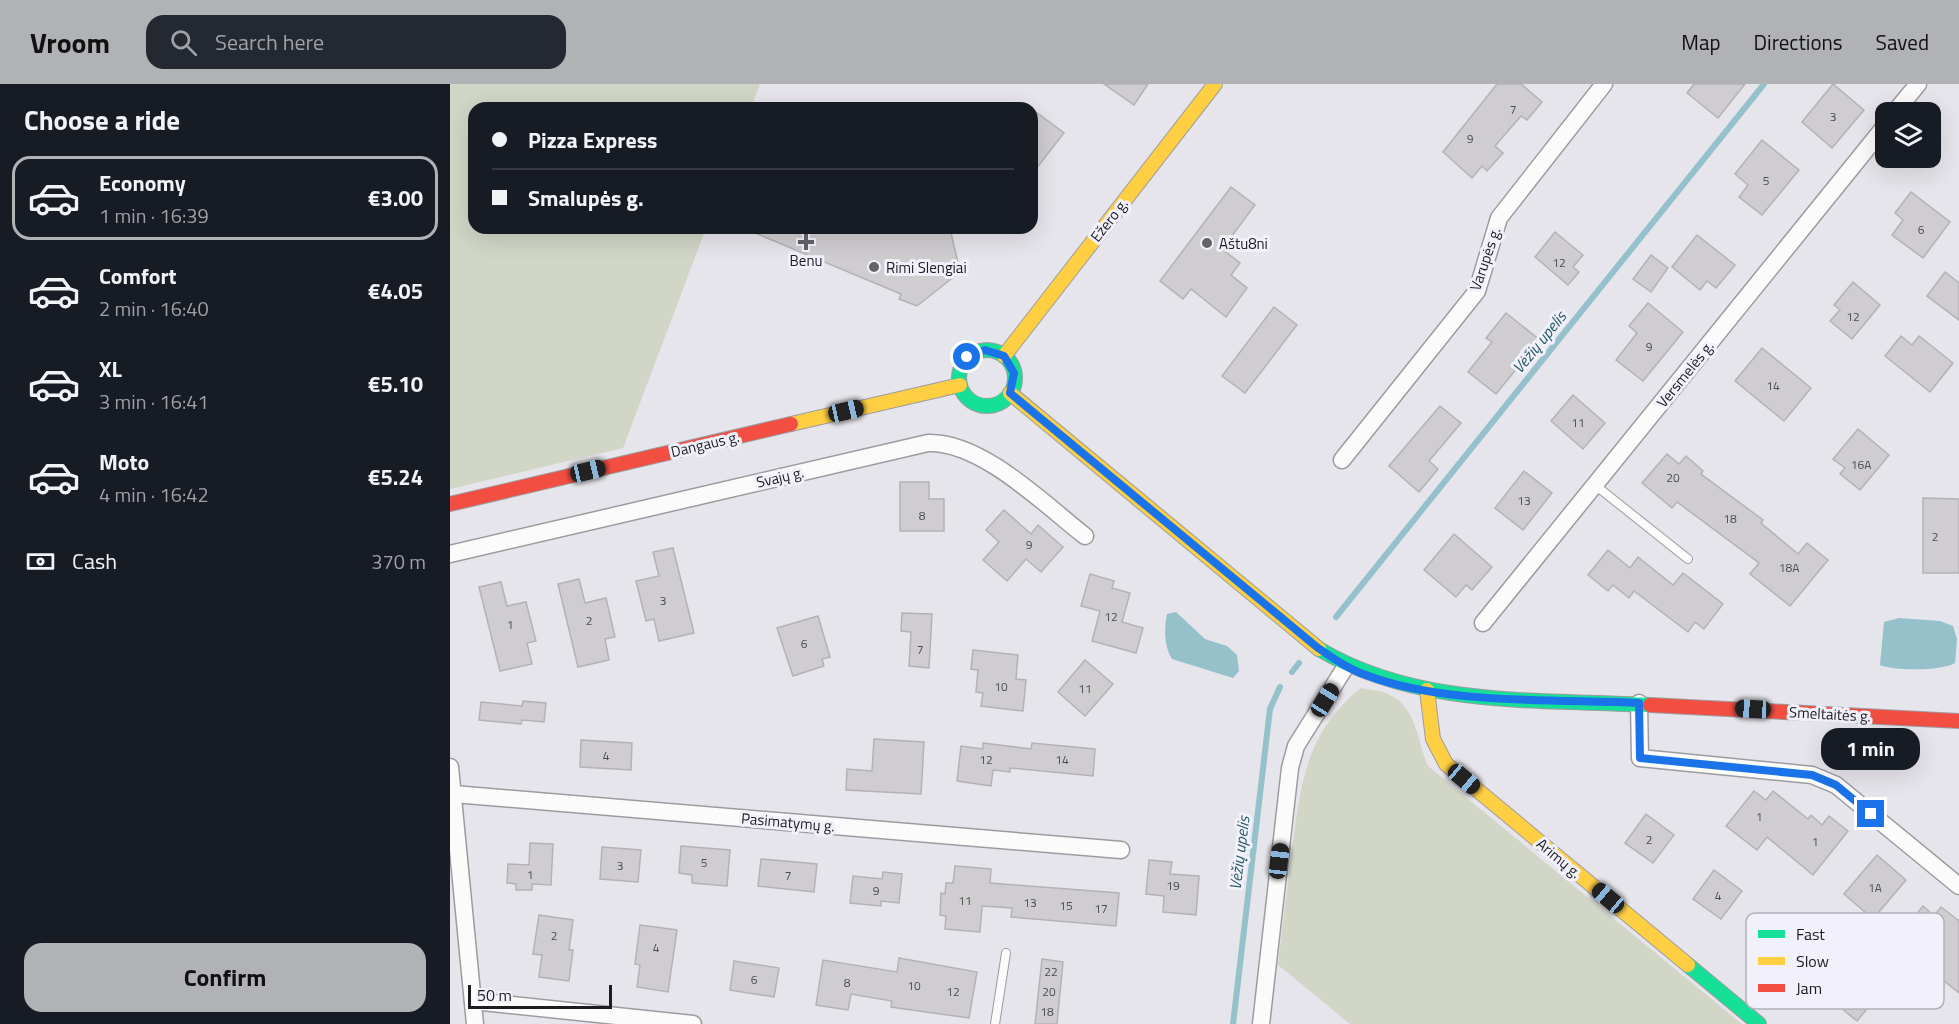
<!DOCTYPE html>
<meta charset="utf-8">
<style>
:root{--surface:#171b24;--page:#242831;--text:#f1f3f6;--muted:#9ea1a6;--line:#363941;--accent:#b1b2b6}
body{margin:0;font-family:"Titillium Web",sans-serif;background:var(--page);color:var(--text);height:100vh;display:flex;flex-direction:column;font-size:22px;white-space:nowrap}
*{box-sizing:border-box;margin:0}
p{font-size:20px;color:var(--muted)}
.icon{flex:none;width:33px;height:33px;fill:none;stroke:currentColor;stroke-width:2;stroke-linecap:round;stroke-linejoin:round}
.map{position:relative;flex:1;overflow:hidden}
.side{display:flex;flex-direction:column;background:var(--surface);width:450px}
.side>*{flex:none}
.banner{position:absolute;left:18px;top:18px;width:570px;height:132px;border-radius:18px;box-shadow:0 6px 24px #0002;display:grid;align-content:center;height:132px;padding:0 24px;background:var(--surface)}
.fabs{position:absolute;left:1425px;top:18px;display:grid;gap:12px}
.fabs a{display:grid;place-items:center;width:66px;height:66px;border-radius:12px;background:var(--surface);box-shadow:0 6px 24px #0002;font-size:30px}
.scale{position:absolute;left:18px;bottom:15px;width:144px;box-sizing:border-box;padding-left:6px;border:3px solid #1d1d21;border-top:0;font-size:16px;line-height:21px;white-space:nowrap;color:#1d1d21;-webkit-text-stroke:4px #f1f0fb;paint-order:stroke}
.end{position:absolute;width:27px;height:27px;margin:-14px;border:8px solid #1a73e8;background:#fff;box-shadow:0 0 0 3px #fff}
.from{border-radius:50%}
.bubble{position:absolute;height:42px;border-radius:18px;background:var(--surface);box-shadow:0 6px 24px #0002;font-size:20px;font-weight:700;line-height:42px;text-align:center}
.car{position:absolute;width:18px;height:36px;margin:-18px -9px;border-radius:8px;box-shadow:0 0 4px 2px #0007;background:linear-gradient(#222 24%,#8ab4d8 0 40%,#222 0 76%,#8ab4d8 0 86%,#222 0)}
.banner b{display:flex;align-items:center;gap:21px;height:57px;font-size:22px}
.banner b+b{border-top:2px solid var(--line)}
.banner i{width:15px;height:15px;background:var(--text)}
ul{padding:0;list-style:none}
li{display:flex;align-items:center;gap:18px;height:84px;margin:0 12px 9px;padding:0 12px;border:3px solid transparent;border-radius:18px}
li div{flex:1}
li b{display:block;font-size:22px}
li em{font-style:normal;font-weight:700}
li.on{border-color:var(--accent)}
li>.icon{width:54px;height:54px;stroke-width:1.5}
h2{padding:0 24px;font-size:27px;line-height:72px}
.pay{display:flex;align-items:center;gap:15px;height:66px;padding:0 24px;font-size:22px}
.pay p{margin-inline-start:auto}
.cta{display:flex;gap:12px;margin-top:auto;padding:12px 24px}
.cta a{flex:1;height:69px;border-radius:18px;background:var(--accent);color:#111;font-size:24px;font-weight:700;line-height:69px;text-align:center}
header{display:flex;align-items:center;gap:36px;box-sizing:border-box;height:84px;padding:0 30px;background:var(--accent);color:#111}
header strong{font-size:28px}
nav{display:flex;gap:33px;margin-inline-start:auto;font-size:21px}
.search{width:420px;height:54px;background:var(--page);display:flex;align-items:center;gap:15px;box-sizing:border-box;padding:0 21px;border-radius:18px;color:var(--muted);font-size:22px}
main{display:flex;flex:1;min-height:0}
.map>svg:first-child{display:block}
.green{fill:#d1d6c7}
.water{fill:#94c1ca}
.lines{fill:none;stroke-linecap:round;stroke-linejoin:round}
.stream{stroke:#94c1ca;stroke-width:6}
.building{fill:#cfcdcf;stroke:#b5b2b5;stroke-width:1.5}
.lane-casing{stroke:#9c9ca0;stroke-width:10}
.street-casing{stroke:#9c9ca0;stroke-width:19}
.fast-casing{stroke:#9c9ca0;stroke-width:16}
.slow-casing{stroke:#9c9ca0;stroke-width:16}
.jam-casing{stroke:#9c9ca0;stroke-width:16}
.lane{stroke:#fbfbfc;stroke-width:8}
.street{stroke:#fbfbfc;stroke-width:16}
.fast{stroke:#16e098;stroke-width:14}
.slow{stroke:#ffcf43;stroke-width:14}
.jam{stroke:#f24e42;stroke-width:14}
.route{stroke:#1a73e8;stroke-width:8}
.poi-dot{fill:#636368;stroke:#f1f0fb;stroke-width:2}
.labels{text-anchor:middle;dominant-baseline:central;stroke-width:6;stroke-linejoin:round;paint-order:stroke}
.number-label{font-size:12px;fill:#4c4c4f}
.street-label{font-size:15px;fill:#1d1d21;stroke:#f1f0fb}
.poi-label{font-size:15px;fill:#1d1d21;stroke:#f1f0fb;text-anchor:start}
.water-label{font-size:16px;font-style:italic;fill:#255c64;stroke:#f1f0fb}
.key{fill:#f1f0fb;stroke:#b1b1ba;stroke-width:1.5}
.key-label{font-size:16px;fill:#1d1d21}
</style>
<header>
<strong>Vroom</strong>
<div class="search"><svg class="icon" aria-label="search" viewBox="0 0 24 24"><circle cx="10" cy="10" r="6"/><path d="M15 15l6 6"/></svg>Search here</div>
<nav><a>Map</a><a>Directions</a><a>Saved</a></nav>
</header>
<main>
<section class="side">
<h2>Choose a ride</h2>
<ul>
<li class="on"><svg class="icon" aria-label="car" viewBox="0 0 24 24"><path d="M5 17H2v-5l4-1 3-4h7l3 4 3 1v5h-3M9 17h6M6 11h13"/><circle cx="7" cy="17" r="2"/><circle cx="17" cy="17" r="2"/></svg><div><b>Economy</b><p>1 min · 16:39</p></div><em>€3.00</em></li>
<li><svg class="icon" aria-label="car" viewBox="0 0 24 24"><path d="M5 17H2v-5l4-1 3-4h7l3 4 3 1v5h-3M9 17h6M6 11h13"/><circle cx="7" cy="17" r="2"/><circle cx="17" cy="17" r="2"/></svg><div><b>Comfort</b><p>2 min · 16:40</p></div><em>€4.05</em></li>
<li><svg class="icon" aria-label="car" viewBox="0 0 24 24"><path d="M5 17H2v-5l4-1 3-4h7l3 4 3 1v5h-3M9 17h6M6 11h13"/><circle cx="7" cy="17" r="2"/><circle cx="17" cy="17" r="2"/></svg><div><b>XL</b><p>3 min · 16:41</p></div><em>€5.10</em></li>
<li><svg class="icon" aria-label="car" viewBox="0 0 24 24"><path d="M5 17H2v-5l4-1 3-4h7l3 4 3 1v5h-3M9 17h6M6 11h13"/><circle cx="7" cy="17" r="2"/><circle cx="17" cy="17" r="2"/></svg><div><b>Moto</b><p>4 min · 16:42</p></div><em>€5.24</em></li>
</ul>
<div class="pay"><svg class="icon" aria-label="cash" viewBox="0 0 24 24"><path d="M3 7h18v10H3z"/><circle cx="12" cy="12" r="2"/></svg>Cash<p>370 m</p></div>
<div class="cta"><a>Confirm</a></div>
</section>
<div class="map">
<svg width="1509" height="940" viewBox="0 0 1509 940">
<rect width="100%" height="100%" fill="#e6e5eb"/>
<g class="green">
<polygon points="0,0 310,0 301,24 24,24 24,144 256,144 173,364 0,405"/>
<path d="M 911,604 C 919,606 930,606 938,610 C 967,622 967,657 978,682 L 1292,940 L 900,940 L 828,881 C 832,844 837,808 841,772 C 850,705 854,649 911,604 Z"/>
</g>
<g class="water">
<path d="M 726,528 L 755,555 L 777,562 L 787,571 L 789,587 L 783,594 L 722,575 C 714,562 714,545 717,530 Z"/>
<path d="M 1449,534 L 1490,537 L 1503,542 L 1507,555 L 1505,579 C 1493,587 1443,587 1430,581 L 1434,538 Z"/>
</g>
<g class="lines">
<g class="stream">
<polyline points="886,533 1314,0"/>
<polyline points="842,588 849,579"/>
<polyline points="783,940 820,625 830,603"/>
</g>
</g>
<g class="building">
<polygon points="654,0 698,0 684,21"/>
<polygon points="1047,0 1071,0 1092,18 1077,36 1071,32 1045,62 1053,69 1037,87 1032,82 1022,94 993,68"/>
<polygon points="1244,0 1295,0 1268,34 1237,9"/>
<polygon points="1383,0 1414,26 1382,64 1352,38"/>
<polygon points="582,25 614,49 582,90"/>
<polygon points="1312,56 1349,86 1312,131 1289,113 1298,101 1285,90"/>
<polygon points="781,103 805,121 772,165 790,179 781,191 797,204 776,233 741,205 733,215 710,197"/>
<polygon points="1461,108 1500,138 1473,174 1442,151 1453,136 1445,129"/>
<polygon points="293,144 500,144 510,188 467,222 449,215 451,210"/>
<polygon points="1105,148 1133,171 1123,183 1129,188 1118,201 1085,173"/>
<polygon points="1247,151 1285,181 1266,204 1257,197 1250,206 1222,183"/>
<polygon points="1201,171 1218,184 1201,208 1183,195"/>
<polygon points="1495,188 1509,199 1509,236 1477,212"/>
<polygon points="1403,198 1430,221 1402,255 1380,237 1390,226 1384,221"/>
<polygon points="1198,219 1233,248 1193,297 1166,276 1187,249 1179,242"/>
<polygon points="824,223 847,241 795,309 772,292"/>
<polygon points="1056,229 1090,256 1046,310 1018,288 1042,258 1036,254"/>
<polygon points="1451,252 1462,261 1469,252 1503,279 1480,308 1435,272"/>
<polygon points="1312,264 1361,304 1334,337 1285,297"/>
<polygon points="1123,311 1155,339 1133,365 1101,337"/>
<polygon points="990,322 1011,339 979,377 988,385 969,408 939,382"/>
<polygon points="1408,345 1439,371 1410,406 1390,390 1395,384 1383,375"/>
<polygon points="1217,370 1229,380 1236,372 1253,387 1251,390 1313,436 1311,439 1348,470 1357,459 1378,476 1340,522 1300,490 1309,479 1227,418 1222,424 1192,399"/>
<polygon points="1074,387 1102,409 1073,446 1045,424"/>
<polygon points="450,398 479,398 479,415 494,415 494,447 450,447"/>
<polygon points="1473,414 1509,415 1509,489 1473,489"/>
<polygon points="554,426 581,450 588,441 613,463 591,488 576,475 557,497 533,476 549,458 536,446"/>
<polygon points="1004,450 1042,483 1022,506 1016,501 1006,513 974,486"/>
<polygon points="223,464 244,549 209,557 204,535 196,537 186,497 209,492 203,468"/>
<polygon points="1158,466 1180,484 1188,473 1223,501 1233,489 1273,520 1254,545 1245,538 1238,548 1184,507 1179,514 1163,501 1158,507 1138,491"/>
<polygon points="640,490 664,497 662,504 680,509 672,538 693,544 686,569 642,557 650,527 631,522"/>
<polygon points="129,495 135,519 156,514 165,553 155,555 159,576 128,583 108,500"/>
<polygon points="51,498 57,522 76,518 86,557 77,559 82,580 50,587 29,503"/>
<polygon points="452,529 482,530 479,584 459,582 461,548 451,547"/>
<polygon points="368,532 380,573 372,575 374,582 343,592 327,544"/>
<polygon points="523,566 568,571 566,595 576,596 573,627 531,622 533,609 526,608 528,586 521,585"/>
<polygon points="635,576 663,600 635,632 608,608"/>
<polygon points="73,617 96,619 94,638 72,636 71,640 29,636 31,618 72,622"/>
<polygon points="424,655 474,658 471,710 396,706 397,685 422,687"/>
<polygon points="131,656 182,659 181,686 130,683"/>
<polygon points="533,659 581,665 582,659 645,665 643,692 560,684 560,688 543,686 541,702 507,697 511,662 533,665"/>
<polygon points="1304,707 1316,716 1323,707 1358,735 1361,731 1372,741 1379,732 1398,747 1363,791 1317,753 1307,766 1276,742"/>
<polygon points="1196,730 1224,751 1203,779 1175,759"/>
<polygon points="80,759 103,760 101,801 82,800 82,806 66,806 66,800 57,799 58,780 79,781"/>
<polygon points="231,762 280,766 277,802 242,799 242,791 229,789"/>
<polygon points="152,763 191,766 188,798 150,795"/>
<polygon points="1427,771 1456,796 1423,835 1394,810"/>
<polygon points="311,775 367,780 364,808 308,802"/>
<polygon points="699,776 722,778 720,790 749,792 746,831 713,828 714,812 696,810"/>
<polygon points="505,782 541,785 540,799 669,809 666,842 561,833 562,824 532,822 530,848 495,845 496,832 490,831 491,809 495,810 496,799 503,799"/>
<polygon points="1264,786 1292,807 1271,835 1243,815"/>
<polygon points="433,788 452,790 449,819 431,817 431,822 400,819 403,792 432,795"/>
<polygon points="1473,822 1484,832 1491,823 1509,837 1509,909 1445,857"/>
<polygon points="89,831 123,836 119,866 123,866 119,897 89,893 92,871 83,870"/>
<polygon points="190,841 227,846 218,908 187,903 190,881 185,880"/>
<polygon points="449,874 527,888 519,934 441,923 442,917 401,910 398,926 366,921 373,876 447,888"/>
<polygon points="592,875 613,878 607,940 585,940"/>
<polygon points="284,877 329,884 324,913 280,906"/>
<polygon points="1402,887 1430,909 1407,937 1380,915"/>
</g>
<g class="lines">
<g class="lane-casing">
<g id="lane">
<polyline points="1145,401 1238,475"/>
<polyline points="545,940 556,869"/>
</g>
</g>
<g class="street-casing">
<g id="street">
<polyline points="1445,28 1468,0"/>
<polyline points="892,376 1027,207 1049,134 1154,0"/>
<path d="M 0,470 L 478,359 C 531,357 594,420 635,452"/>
<polyline points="1033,539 1436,41"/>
<polyline points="1189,619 1190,674 1362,691 1386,701 1509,802"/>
<polyline points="0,683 25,940"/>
<polyline points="4,710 671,766"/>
<polyline points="23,917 243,940"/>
<polyline points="811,940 840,684 846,662 896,582"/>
</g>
</g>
<g class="fast-casing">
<g id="fast">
<circle cx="537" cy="294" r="28"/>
<path d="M 869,565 C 968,624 1089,615 1200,621"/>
<polyline points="1238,881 1309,940"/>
</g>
</g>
<g class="slow-casing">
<g id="slow">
<polyline points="554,272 765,0"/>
<polyline points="560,309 869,565"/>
<polyline points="341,340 510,301"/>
<polyline points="977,606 983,655 996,680 1238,881"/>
</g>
</g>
<g class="jam-casing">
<g id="jam">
<polyline points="0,420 341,340"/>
<polyline points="1200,621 1509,637"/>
</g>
</g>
<use href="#lane" class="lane"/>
<use href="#street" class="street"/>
<use href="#fast" class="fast"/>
<use href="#slow" class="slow"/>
<use href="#jam" class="jam"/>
</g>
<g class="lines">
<path class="route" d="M 517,273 L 535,266 L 554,272 L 564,289 L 560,309 L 868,564 C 883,574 898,585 916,591 C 994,621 1105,615 1189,619 L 1190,674 L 1362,691 L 1386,701 L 1421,730"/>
</g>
<g class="poi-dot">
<path d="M353 149h6v6h6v6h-6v6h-6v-6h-6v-6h6z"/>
<circle cx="757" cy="159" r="6"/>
<circle cx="424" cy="183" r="6"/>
</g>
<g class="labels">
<g class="number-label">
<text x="1063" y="25">7</text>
<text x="1383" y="32">3</text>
<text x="1020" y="54">9</text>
<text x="1316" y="96">5</text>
<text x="1471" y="145">6</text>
<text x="1109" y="178">12</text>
<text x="1403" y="232">12</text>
<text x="1199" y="262">9</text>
<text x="1323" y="301">14</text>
<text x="1128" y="338">11</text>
<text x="1411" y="380">16A</text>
<text x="1223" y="393">20</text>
<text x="1074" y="416">13</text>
<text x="472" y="431">8</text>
<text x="1280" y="434">18</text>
<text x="1485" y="452">2</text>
<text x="579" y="460">9</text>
<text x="1339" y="483">18A</text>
<text x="213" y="516">3</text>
<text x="661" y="532">12</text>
<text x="139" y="536">2</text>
<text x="60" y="540">1</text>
<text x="354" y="559">6</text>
<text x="470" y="565">7</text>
<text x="551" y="602">10</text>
<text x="635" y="604">11</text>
<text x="156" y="671">4</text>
<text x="536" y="675">12</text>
<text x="612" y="675">14</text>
<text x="1309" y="732">1</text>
<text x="1199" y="755">2</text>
<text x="1365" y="757">1</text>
<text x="254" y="778">5</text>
<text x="170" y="781">3</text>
<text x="80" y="790">1</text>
<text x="338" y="791">7</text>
<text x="723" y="801">19</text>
<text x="1425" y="803">1A</text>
<text x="426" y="806">9</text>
<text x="1268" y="811">4</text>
<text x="515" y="816">11</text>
<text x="580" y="818">13</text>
<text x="616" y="821">15</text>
<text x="651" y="824">17</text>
<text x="104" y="851">2</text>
<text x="206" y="863">4</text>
<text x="601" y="887">22</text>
<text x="304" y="895">6</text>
<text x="397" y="898">8</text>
<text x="464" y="901">10</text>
<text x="503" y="907">12</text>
<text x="599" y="907">20</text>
<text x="597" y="927">18</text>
</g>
<g class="street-label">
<text transform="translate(659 136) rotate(-52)">Ežero g.</text>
<text transform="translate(1035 175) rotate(-71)">Varupės g.</text>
<text transform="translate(1235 290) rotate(-51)">Versmelės g.</text>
<text transform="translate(255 360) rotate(-13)">Dangaus g.</text>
<text transform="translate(330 393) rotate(-13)">Svajų g.</text>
<text transform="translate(1380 630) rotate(3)">Smeltaitės g.</text>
<text transform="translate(338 738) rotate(5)">Pasimatymų g.</text>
<text transform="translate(1109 774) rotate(40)">Arimų g.</text>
</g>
<g class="poi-label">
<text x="769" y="159">Aštu8ni</text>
<text x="356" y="176" text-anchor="middle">Benu</text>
<text x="436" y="183">Rimi Slengiai</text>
</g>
<g class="water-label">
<text transform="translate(1089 258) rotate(-51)">Vėžių upelis</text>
<text transform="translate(789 769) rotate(-83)">Vėžių upelis</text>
</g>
</g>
<rect x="1296" y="829" width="198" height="96" rx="9" class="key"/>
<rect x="1308" y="846" width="27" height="8" fill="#16e098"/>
<rect x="1308" y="873" width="27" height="8" fill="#ffcf43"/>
<rect x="1308" y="900" width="27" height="8" fill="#f24e42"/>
<g class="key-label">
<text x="1346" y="856">Fast</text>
<text x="1346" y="883">Slow</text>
<text x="1346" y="910">Jam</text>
</g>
</svg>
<div class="fabs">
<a><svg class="icon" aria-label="layers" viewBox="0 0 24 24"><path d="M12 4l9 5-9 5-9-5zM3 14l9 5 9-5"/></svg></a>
</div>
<div class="scale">50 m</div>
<i class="end from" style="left:517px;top:273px"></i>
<i class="end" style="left:1421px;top:730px"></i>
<div class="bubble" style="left:1371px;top:644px;width:99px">1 min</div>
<i class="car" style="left:396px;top:327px;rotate:77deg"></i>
<i class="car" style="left:138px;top:387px;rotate:77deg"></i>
<i class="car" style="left:875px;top:616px;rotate:32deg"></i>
<i class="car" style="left:1303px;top:625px;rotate:273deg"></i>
<i class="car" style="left:1014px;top:695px;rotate:130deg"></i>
<i class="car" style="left:829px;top:777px;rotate:7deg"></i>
<i class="car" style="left:1158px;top:814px;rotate:310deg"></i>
<div class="banner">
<b><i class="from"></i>Pizza Express</b>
<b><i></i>Smalupės g.</b>
</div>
</div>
</main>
